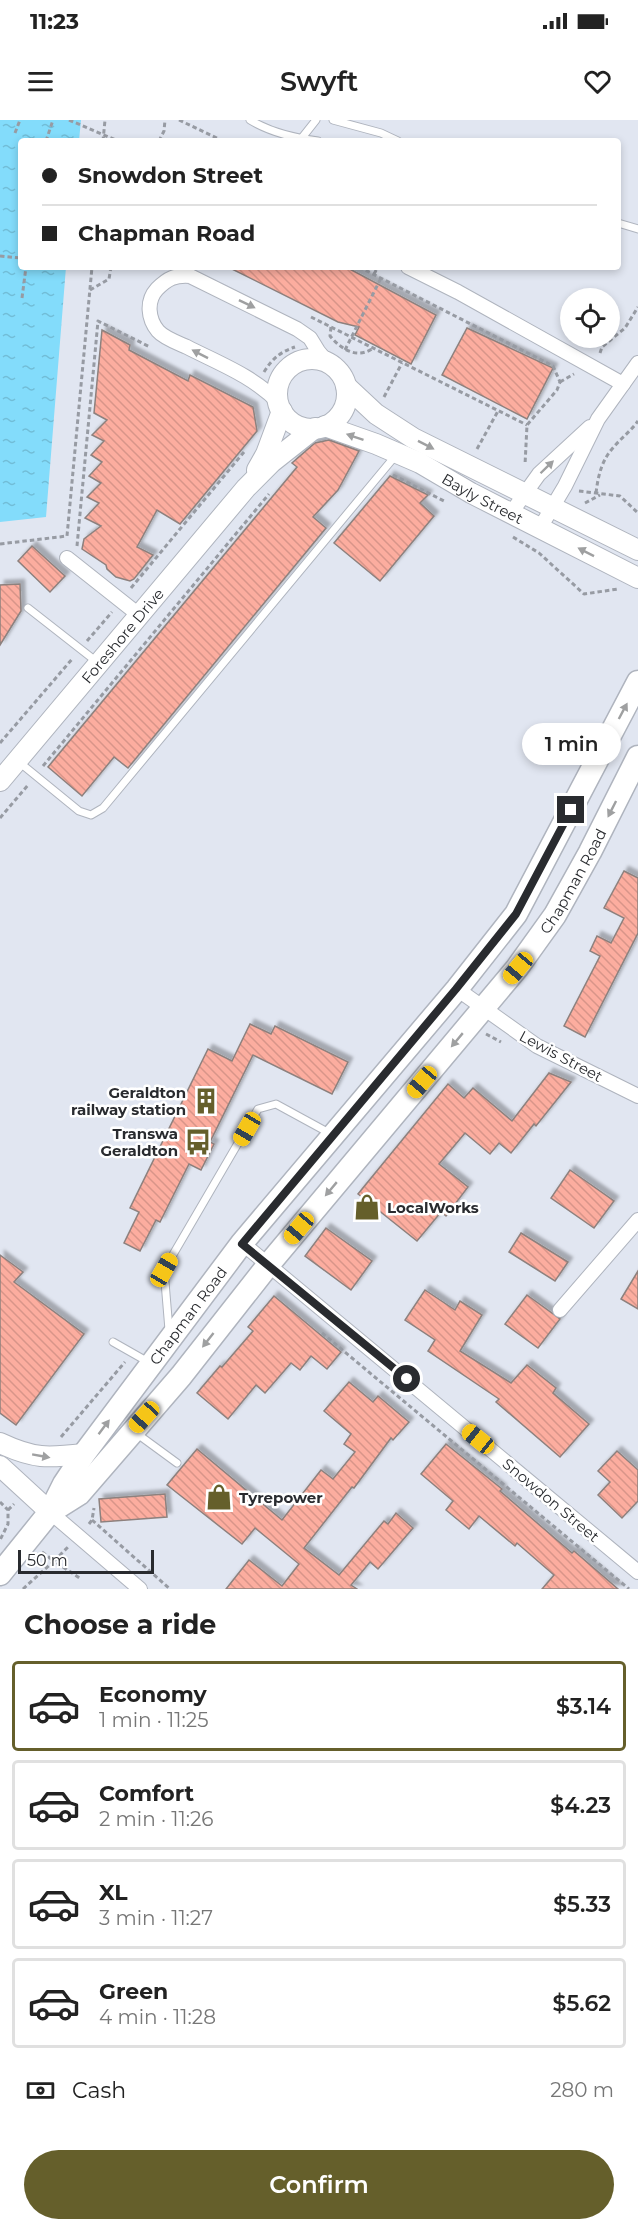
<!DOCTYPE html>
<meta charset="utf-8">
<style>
:root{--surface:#fff;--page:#f2f2f2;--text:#222;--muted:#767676;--line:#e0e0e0;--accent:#655f2b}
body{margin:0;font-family:Montserrat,sans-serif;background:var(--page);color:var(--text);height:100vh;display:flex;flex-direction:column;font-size:22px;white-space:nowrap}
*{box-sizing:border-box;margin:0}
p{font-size:20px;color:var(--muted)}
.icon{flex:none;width:33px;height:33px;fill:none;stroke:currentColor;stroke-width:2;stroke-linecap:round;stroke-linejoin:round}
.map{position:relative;height:1469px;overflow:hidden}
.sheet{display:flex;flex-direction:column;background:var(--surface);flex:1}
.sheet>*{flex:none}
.hud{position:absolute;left:18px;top:18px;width:603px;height:132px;border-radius:6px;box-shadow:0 3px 9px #0003;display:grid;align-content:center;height:132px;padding:0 24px;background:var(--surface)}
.controls{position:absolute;left:560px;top:168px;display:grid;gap:12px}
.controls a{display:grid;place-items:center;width:60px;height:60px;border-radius:50%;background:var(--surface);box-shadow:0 3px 9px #0003;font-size:30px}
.scale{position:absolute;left:18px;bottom:15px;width:136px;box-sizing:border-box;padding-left:6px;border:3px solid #292b2f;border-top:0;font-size:16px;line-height:21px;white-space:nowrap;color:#292b2f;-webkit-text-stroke:4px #fff;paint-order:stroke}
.end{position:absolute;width:27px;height:27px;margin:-14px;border:8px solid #292b2f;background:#fff;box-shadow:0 0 0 3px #fff}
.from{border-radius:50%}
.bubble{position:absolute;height:42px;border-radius:21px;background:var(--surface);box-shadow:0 3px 9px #0003;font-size:20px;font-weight:600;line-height:42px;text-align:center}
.car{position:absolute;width:18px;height:36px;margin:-18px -9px;border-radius:8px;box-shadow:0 0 4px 2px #0007;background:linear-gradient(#f5c518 24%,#345 0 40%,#f5c518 0 76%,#345 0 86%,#f5c518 0)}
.hud b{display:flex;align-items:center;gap:21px;height:57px;font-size:22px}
.hud b+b{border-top:2px solid var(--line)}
.hud i{width:15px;height:15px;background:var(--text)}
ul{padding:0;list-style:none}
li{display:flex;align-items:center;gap:18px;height:90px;margin:0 12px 9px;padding:0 12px;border:3px solid var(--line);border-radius:6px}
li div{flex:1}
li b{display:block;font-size:22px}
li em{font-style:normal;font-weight:600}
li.on{border-color:var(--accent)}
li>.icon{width:54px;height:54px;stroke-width:1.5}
h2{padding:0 24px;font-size:27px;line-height:72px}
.pay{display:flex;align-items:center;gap:15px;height:66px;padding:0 24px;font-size:22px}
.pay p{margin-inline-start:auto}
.primary-button{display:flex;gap:12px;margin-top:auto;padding:12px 24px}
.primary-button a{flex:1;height:69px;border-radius:36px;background:var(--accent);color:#fff;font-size:24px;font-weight:600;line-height:69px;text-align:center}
.status{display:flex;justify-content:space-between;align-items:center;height:42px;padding:0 30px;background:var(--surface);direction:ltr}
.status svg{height:16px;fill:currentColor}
header{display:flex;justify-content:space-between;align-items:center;height:78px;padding:0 24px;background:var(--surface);font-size:27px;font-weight:600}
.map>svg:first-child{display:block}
.water{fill:url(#water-ripples)}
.building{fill:url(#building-back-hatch);stroke:#8d817e;stroke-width:1.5;filter:url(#shadow)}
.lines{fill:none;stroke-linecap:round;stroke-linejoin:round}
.lane-casing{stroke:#afb4be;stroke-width:9}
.street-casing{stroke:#afb4be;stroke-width:16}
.secondary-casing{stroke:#afb4be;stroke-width:22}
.primary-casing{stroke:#afb4be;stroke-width:25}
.path{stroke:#979ba3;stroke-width:3;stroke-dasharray:4.5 3;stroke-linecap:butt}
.lane{stroke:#fff;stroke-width:7}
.street{stroke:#fff;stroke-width:14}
.secondary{stroke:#fff;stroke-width:20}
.primary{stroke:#fff;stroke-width:22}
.oneway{fill:#9fa0a1}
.route{stroke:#292b2f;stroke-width:8}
.labels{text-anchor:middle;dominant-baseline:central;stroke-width:5;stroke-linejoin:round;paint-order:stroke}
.street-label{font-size:15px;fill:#292b2f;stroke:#fff}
.poi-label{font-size:15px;font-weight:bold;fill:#292b2f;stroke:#fff;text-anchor:end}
</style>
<div class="status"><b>11:23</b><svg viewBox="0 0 49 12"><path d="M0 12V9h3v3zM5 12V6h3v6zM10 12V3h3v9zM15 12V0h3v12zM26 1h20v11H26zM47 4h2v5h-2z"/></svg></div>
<header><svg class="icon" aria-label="menu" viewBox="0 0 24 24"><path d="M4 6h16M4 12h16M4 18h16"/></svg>Swyft<svg class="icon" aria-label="heart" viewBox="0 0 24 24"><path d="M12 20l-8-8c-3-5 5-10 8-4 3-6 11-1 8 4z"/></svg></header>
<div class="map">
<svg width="638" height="1469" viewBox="0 0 638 1469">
<defs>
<pattern id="water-ripples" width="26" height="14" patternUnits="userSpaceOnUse" patternTransform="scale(1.5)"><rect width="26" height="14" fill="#83dcfb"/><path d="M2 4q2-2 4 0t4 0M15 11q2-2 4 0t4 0" fill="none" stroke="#71bdd7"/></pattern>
<pattern id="building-back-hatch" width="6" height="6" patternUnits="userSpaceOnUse" patternTransform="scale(1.5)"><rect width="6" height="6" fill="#fcad9f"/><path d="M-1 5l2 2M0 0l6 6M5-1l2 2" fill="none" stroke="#d89589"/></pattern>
<filter id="shadow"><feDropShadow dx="4.5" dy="-4.5" stdDeviation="1.5" flood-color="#0004"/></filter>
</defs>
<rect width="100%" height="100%" fill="#e1e6f1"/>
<polygon class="water" points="0,0 81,0 79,21 21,21 21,147 66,147 46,397 0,402"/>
<g class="building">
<polygon points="228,147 346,147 436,195 411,244 355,215 359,207 338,202"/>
<polygon points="467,208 553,248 527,299 442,255"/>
<polygon points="102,210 130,225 129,230 188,261 190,255 253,287 257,311 180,404 157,390 137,427 153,435 134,459 130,461 116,457 107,449 106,445 82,429 84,419 101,406 85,398 99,383 87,377 101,363 89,356 102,342 91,335 104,321 92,315 107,300 94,293"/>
<polygon points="329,320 359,331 338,370 313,397 326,408 128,648 114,637 82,676 48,647 297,347 292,343 315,323"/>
<polygon points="390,356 428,375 420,383 434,396 380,461 334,423"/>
<polygon points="32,426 65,456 50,472 18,441"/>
<polygon points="20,464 21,491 0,525 0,465"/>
<polygon points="624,751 638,758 638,813 585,917 564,906 600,836 590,831 597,816 611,823 624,798 604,788"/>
<polygon points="250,904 271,914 275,906 348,942 332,974 253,935 210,1022 214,1024 201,1050 189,1044 160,1102 156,1100 140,1131 124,1123 139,1092 130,1088 208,929 232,941"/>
<polygon points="549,953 571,962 536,1006 534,1004 511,1033 499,1023 490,1034 465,1013 439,1044 468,1067 446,1096 441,1092 417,1121 358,1074 448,964 464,978 473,968 512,1001"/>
<polygon points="570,1050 614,1081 594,1108 551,1078"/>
<polygon points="326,1108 372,1141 351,1170 305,1136"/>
<polygon points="521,1113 568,1142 555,1161 509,1132"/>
<polygon points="0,1135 23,1152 14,1162 84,1214 16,1305 0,1293"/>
<polygon points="638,1151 638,1189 621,1179"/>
<polygon points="425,1170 455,1190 460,1181 482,1195 460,1231 511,1263 527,1245 556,1268 553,1273 589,1304 560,1337 496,1282 499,1279 428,1231 435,1220 405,1200"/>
<polygon points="527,1175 560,1199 538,1228 505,1204"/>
<polygon points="274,1176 341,1232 327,1249 311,1236 300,1250 291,1243 265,1273 256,1265 228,1299 197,1273 220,1246 222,1247 253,1211 248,1207"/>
<polygon points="349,1262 373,1282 378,1276 409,1302 393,1320 391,1318 354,1368 352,1367 304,1428 339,1455 384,1401 388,1404 396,1393 413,1408 378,1449 370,1442 351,1465 357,1469 226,1469 249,1440 282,1466 299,1444 255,1408 242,1424 167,1365 197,1329 282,1400 321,1350 333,1359 355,1332 344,1324 351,1314 324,1291"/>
<polygon points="446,1324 502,1369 500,1371 572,1433 574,1431 618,1469 542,1469 554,1455 517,1423 515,1426 479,1396 469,1409 446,1390 453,1381 421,1354"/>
<polygon points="617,1331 638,1350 638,1381 622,1398 598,1375 610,1362 598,1351"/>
<polygon points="165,1374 167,1397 101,1402 99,1379"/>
</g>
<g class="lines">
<g class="lane-casing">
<g id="lane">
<path d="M 250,0 C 270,12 294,18 318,21"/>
<polyline points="333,0 381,13 398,21"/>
<polyline points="301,19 316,0"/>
<polyline points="618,103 638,109"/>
<polyline points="28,488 97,542"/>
<polyline points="19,642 79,691 91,695 103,688 396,335"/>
<polyline points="169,1210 164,1150 258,989 276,984 331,1014"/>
<polyline points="113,1222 150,1243"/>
<polyline points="136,1313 177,1343"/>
</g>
</g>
<g class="street-casing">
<g id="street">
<polyline points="408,147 458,172 623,264"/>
<path d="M 278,282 C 253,256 218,243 187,227 C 178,223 164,218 158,211 C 148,199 146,181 157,169 C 168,158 175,155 190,156 L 297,209 L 310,218 L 318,231 L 328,243"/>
<polyline points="511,393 539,354 590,307"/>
<polyline points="540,408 565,366 598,299 638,243"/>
<polyline points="67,438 139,495"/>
<polyline points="457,869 537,926 638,976"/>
<polyline points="242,1123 638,1452"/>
<polyline points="560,1190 638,1100"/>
<polyline points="50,1392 140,1469"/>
</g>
</g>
<g class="secondary-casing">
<g id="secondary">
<circle cx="312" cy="274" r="35"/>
<polyline points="346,266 376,294 413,318 638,430"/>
<path id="s1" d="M 325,306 L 376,324 L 420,343 L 471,373 L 638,458"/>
<polyline points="257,350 266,334 282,291"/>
<path id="s2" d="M 0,661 L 246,368 L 272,342 L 315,308"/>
<path d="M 0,1323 C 34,1339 47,1338 84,1334"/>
<polyline points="0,1346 50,1392"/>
</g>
</g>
<g class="primary-casing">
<g id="primary">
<path id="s3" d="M 52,1391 L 79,1374 L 181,1256 L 269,1144 L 517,848 L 555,795 L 590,732 L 638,637"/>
<path id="s4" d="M 0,1454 L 50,1392 L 64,1364 L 84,1334 L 242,1123 L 457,869 L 516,794 L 638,562"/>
</g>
</g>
<g class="path">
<polyline points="69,0 118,21"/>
<polyline points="179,0 223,21"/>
<polyline points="15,13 20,0"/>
<polyline points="46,21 53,0"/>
<polyline points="103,21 105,0"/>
<polyline points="159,21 164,11 165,0"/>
<polyline points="0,136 21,138"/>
<polyline points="359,147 553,246 560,262 557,270 527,305 525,345"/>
<polyline points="374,154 378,147"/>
<polyline points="90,170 109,159 111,147"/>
<polyline points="22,178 26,147"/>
<polyline points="311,197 527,305"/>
<path d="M 331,207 L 330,216 C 341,229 356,239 372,229"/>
<polyline points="345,230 381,158"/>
<polyline points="600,233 602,227 625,208 638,187"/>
<path d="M 264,252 C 272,239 280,232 295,227"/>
<polyline points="560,262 574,254"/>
<polyline points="384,277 402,243"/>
<polyline points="477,329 498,291"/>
<polyline points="393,355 446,382"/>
<polyline points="579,371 620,376 638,393"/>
<path d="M 596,373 C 598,357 601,342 612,329 C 620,319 630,312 638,301"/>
<polyline points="585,383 600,375"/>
<polyline points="513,417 539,433 584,474 618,469"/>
<polyline points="0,424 67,416 92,147"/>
<polyline points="77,426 98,201 150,227"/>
<polyline points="131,468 244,332"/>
<polyline points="87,521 112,492"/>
<polyline points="0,623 73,538"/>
<polyline points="43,646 269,374"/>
<polyline points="0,698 28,665"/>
<polyline points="486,914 501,922"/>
<polyline points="322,1213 629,1469"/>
<polyline points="61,1317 125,1242"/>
<polyline points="0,1382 8,1390 8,1404 0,1420"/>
<polyline points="8,1390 14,1384"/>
<polyline points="92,1400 170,1469"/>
<polyline points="89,1404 92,1400 94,1388"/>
<polyline points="42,1432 54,1441 68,1427"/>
<polyline points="23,1469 54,1441 81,1459"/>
</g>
<use href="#lane" class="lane"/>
<use href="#street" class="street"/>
<use href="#secondary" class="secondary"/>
<use href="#primary" class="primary"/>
</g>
<defs><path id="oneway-solid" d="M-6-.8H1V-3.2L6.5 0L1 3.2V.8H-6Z" transform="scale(1.5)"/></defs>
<g class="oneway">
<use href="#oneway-solid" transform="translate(247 184) rotate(26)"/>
<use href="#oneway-solid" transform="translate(200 234) rotate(-153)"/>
<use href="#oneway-solid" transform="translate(355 317) rotate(-161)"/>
<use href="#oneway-solid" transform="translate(426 325) rotate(27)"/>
<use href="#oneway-solid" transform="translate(547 347) rotate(-44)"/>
<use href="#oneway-solid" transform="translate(586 432) rotate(-153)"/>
<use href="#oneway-solid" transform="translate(623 591) rotate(-62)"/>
<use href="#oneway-solid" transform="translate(612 689) rotate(117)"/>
<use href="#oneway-solid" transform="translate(457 920) rotate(130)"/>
<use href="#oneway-solid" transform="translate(331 1069) rotate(130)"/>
<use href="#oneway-solid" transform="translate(208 1220) rotate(128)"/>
<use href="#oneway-solid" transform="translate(104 1307) rotate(-53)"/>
<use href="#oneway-solid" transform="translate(41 1336) rotate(10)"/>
</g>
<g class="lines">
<polyline class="route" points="407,1259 242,1124 456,869 516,794 571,690"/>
</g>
<defs>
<g id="building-bare" transform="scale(2.07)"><path d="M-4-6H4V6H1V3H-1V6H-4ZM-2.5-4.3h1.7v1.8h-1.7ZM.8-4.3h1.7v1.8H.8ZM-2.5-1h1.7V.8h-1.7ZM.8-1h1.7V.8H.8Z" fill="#655f2b" stroke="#fff" stroke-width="2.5" paint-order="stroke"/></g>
<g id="bus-bare" transform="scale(2.07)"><path d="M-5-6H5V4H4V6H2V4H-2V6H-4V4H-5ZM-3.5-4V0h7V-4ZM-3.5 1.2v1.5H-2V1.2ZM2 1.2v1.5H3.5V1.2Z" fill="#655f2b" stroke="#fff" stroke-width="2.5" paint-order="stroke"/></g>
<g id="shop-bare" transform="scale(2.07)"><path d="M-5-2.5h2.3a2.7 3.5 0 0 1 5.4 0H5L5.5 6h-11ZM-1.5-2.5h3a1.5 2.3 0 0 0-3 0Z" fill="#655f2b" stroke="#fff" stroke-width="2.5" paint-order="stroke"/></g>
</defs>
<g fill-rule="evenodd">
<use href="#building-bare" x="206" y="981"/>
<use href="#bus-bare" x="198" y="1022"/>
<use href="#shop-bare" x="367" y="1087"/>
<use href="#shop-bare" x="219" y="1377"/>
</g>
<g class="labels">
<g class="street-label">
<text stroke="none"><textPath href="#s1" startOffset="174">Bayly Street</textPath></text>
<text stroke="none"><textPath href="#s2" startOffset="190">Foreshore Drive</textPath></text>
<text stroke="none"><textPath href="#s3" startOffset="820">Chapman Road</textPath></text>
<text transform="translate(561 936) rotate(28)">Lewis Street</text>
<text stroke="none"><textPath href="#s4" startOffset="320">Chapman Road</textPath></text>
<text transform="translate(551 1380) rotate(40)">Snowdon Street</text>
</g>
<g class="poi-label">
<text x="186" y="972">Geraldton<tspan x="186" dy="17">railway station</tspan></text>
<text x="178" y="1013">Transwa<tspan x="178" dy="17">Geraldton</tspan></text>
<text x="387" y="1087" text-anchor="start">LocalWorks</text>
<text x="239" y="1377" text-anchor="start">Tyrepower</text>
</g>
</g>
</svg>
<div class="controls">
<a><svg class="icon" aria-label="locate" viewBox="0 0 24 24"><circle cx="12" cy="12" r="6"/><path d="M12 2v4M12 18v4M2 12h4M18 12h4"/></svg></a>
</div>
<div class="scale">50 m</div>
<i class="end from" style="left:407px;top:1259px"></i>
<i class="end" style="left:571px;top:690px"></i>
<div class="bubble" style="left:522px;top:603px;width:99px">1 min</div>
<i class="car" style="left:518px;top:848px;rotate:220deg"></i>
<i class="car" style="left:422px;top:962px;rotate:220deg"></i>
<i class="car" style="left:247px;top:1009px;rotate:210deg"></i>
<i class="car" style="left:299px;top:1108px;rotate:220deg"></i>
<i class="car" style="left:164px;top:1150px;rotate:30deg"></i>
<i class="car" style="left:144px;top:1297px;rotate:222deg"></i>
<i class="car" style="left:478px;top:1319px;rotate:309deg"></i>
<div class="hud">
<b><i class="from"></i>Snowdon Street</b>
<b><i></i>Chapman Road</b>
</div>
</div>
<section class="sheet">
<h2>Choose a ride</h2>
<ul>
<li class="on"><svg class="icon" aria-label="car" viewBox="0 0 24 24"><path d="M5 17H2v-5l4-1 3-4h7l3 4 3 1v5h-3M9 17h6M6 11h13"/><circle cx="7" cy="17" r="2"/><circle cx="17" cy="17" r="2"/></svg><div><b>Economy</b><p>1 min · 11:25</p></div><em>$3.14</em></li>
<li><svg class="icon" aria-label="car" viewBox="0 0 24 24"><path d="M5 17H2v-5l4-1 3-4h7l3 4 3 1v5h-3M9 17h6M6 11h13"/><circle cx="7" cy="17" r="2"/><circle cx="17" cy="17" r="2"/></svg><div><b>Comfort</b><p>2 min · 11:26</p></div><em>$4.23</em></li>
<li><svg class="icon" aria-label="car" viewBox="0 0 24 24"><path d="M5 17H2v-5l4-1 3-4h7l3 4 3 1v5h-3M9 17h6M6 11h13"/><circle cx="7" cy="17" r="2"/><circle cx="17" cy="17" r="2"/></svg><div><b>XL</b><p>3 min · 11:27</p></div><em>$5.33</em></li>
<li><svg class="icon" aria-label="car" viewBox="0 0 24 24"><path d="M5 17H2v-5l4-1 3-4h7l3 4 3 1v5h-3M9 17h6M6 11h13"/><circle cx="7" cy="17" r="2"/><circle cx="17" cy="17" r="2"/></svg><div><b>Green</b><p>4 min · 11:28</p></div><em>$5.62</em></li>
</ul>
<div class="pay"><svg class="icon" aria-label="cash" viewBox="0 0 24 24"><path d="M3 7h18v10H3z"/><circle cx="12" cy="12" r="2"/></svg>Cash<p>280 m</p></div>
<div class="primary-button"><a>Confirm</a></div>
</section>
